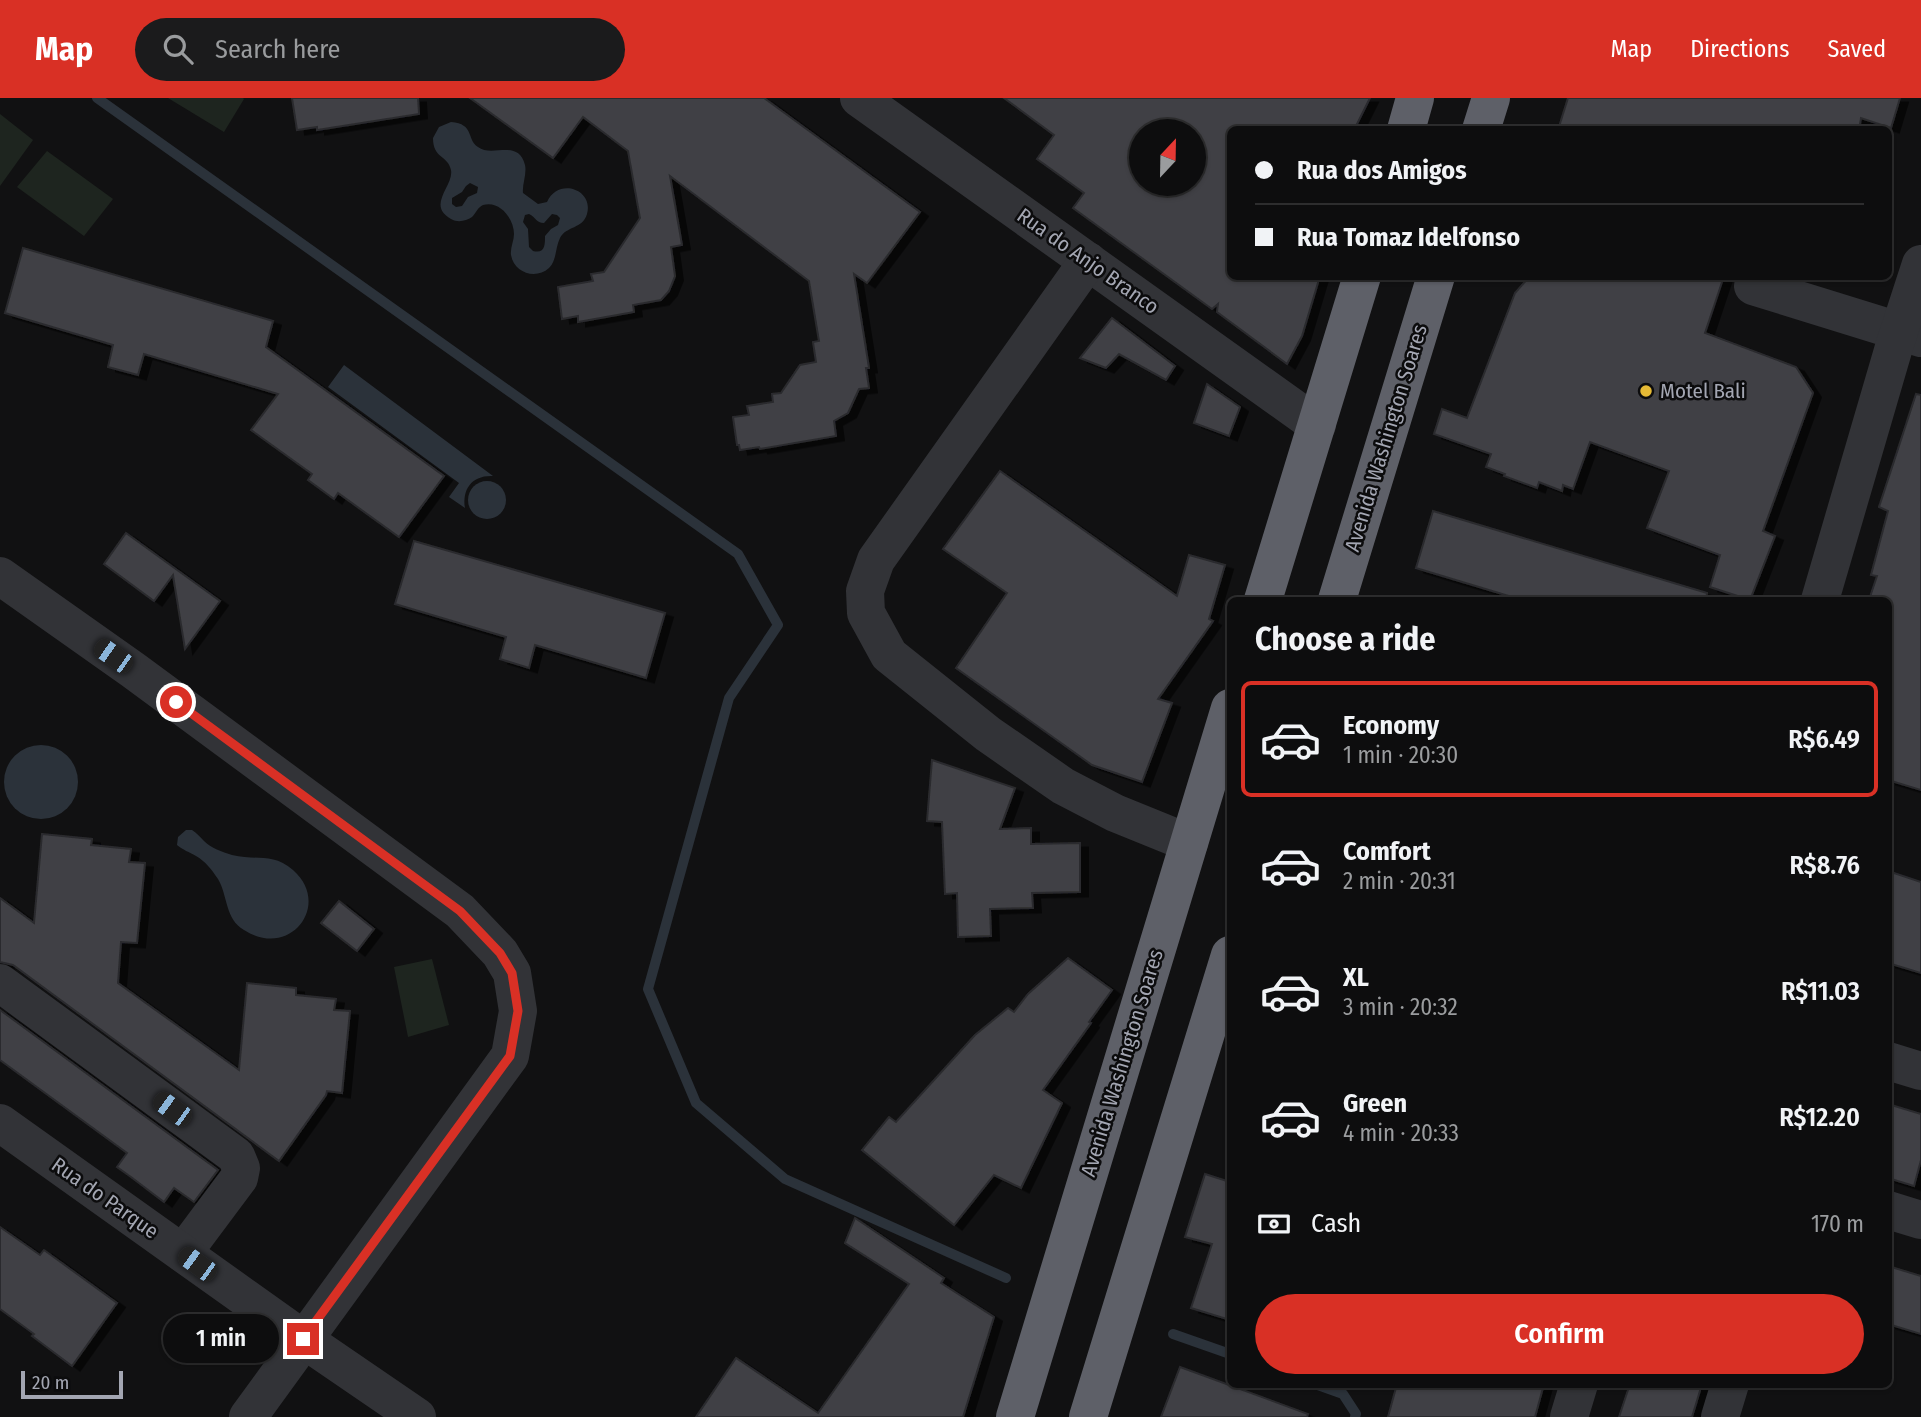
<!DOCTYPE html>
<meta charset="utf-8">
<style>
:root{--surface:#0d0d0e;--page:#1b1b1c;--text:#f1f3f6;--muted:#9a9c9e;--line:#2d2d2e;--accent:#d93025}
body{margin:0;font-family:"Fira Sans Condensed",sans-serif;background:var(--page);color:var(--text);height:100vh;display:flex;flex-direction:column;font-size:26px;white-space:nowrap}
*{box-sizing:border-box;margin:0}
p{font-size:23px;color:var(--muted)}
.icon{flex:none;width:38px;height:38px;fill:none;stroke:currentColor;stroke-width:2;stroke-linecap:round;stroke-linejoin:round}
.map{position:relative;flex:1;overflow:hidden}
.details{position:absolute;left:1227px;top:499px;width:665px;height:791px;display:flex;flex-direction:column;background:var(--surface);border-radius:10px;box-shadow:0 2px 5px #0004,0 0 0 2px var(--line)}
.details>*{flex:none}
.guide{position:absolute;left:1227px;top:28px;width:665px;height:154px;border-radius:10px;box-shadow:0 2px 5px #0004,0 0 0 2px var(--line);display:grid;align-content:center;height:154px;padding:0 28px;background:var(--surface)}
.needle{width:46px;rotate:22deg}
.controls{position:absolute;left:1129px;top:21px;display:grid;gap:14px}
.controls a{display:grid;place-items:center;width:77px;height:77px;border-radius:50%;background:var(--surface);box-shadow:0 2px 5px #0004,0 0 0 2px var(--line);font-size:35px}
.scale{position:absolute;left:21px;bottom:18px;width:102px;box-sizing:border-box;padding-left:7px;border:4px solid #a3a6b2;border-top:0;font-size:19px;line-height:24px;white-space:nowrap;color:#a3a6b2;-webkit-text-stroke:5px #0c0c0d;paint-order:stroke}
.end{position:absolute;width:32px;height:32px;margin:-16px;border:9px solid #d93025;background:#fff;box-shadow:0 0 0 4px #fff}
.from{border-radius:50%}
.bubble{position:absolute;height:49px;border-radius:24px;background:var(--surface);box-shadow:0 2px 5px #0004,0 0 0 2px var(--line);font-size:23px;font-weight:600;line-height:49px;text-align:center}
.car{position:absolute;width:21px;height:42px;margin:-21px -10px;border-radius:9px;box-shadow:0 0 5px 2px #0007;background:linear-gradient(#222 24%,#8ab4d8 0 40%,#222 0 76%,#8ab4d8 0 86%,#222 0)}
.guide b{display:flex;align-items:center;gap:24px;height:66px;font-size:26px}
.guide b+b{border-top:2px solid var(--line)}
.guide i{width:18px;height:18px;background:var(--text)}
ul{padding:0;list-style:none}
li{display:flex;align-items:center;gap:21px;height:116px;margin:0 14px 10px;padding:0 14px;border:4px solid transparent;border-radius:10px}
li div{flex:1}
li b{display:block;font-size:26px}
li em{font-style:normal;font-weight:600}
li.on{border-color:var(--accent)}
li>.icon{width:63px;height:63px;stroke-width:1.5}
h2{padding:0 28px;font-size:32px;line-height:84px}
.pay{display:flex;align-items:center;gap:18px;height:77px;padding:0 28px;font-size:26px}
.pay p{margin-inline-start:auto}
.cta{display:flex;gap:14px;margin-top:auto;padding:14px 28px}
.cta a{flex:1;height:80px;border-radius:42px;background:var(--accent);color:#fff;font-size:28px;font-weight:600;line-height:80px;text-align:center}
header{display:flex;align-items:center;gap:42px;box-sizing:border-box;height:98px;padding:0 35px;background:var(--accent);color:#fff}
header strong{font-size:33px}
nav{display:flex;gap:38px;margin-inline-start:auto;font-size:24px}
.search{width:490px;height:63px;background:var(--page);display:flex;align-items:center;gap:18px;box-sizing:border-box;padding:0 24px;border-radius:38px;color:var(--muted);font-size:26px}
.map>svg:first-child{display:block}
.green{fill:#1e251f}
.water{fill:#2b323a;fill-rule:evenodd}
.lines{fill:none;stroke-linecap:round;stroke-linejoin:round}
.stream{stroke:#2b323a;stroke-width:10}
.building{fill:#404145;stroke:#2b2b2e;stroke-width:2;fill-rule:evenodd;filter:url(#shadow)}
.minor{stroke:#323337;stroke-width:38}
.highway{stroke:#5e6068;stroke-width:38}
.route{stroke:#d93025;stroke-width:9}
.poi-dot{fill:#e6ba35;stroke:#0c0c0d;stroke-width:2.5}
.labels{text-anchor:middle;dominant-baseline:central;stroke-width:5;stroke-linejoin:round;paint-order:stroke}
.street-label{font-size:21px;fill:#a3a6b2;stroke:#0c0c0d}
.poi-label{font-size:21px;fill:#a3a6b2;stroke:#0c0c0d;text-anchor:start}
</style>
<header>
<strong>Map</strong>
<div class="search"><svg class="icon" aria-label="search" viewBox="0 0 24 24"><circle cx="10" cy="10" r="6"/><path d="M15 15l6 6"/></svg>Search here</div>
<nav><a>Map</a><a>Directions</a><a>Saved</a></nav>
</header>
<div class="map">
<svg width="1921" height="1319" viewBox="0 0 1921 1319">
<defs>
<filter id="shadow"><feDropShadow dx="8" dy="4.5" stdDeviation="0" flood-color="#0009"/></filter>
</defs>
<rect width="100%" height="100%" fill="#111112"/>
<g class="green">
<polygon points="168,0 243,0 244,1 224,34"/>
<polygon points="0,16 33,42 0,88"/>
<polygon points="47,53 113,101 84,138 17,89"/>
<polygon points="432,861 449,927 408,939 394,869"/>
</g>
<g class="water">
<path d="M 451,24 C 475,26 466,41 478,49 C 492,60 518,40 525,67 C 527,76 522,86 523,95 L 538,106 L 547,104 C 558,79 594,91 587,116 C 583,131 566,128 560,140 C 555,150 557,162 549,170 C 536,182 514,175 511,157 C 510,150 514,143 514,136 C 514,121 500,102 483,107 C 478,109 476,115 472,119 C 466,123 458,125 451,121 C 426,107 454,88 451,72 C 448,57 433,61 433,40 L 439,29 ZM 470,85 L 478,89 L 477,95 L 468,99 L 462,108 L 456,109 L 452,106 L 452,100 L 462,94 L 466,88 ZM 529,116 C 536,119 536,125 544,125 L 552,116 L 557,117 L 560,120 L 558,127 L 551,131 L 545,138 C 545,147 545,156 533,153 L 529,149 L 528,131 L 523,124 L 525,117 Z"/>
<path d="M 344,267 L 493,378 C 472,377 462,391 465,410 L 449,399 L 459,385 L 328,289 Z"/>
<circle cx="487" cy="402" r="19"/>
<circle cx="41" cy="684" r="37"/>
<path d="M 186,732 L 192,732 C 197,735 200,739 204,743 C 211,750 222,754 232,757 C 256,763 272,754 293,772 C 332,806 291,862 244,832 C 225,821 228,798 218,781 C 212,772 205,763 196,758 C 189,754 183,752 177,747 L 178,739 Z"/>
</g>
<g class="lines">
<g class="stream">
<polyline points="97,0 738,456 778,527 729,600 648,891 696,1005 785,1081 1006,1180"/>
<polyline points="1173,1236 1230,1256"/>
<polyline points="1315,1286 1343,1296 1356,1316 1355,1319"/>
</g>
</g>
<g class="building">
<polygon points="292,0 418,0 419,16 317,32 317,29 297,32"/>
<polygon points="470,0 764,0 920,114 867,185 854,176 869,270 866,270 869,290 859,291 848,315 834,323 836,338 760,351 759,349 740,352 739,347 737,347 733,319 749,317 747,308 773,304 772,296 781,295 800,267 816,264 813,244 819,243 809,183 670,78 682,147 671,149 675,178 669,193 661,202 633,207 634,214 578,224 578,218 562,221 558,189 593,183 591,176 604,174 640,120 628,53 583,19 553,60"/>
<path d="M 1004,0 L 1370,0 L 1354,32 L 1230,32 L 1230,178 L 1320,178 L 1302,238 L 1287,266 L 1217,214 L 1218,206 L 1212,211 L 1073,110 L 1084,95 L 1037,61 L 1054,37 ZM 1141,33 L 1194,33 L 1194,86 L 1141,86 Z"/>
<polygon points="1568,0 1900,0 1891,30 1861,20 1859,32 1558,32"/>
<polygon points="23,150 273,223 266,249 444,378 399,439 338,395 334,401 308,382 312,376 251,332 278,296 144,256 138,277 108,269 113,247 5,215"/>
<polygon points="1530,178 1724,178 1705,235 1796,269 1813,295 1763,433 1775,438 1750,502 1710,489 1720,457 1647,430 1669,373 1590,344 1573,391 1563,387 1562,393 1539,384 1537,390 1504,378 1505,376 1486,369 1491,356 1434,336 1442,311 1467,320 1515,195"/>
<polygon points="1112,220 1175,268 1166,282 1119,256 1106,270 1080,260"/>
<polygon points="1207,286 1240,309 1229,338 1194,325"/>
<polygon points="1916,296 1921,297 1921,692 1888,682 1888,502 1869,502 1877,478 1871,477 1888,413 1879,409"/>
<polygon points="1000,373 1177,498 1189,457 1225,467 1209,521 1213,523 1158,601 1172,605 1142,684 1092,667 956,570 1007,495 943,451"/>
<polygon points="1433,413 1707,495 1706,502 1522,502 1416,470"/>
<polygon points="126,435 220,503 185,551 173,477 154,503 104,466"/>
<polygon points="414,443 665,515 646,580 535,547 529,570 500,561 506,539 395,506"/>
<polygon points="932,662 1015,690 1000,731 1031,730 1031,746 1080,745 1080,794 1032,795 1033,810 990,811 991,838 958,839 957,795 945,796 942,724 927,723"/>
<polygon points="42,736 92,741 91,747 131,751 129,764 145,765 137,845 121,844 118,885 239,972 247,885 296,890 296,897 336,901 334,912 350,913 342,995 327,993 326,997 279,1063 13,867 0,864 0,800 34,825"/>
<polygon points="1888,773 1921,784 1921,875 1888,865"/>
<polygon points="339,803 374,831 357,853 321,825"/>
<polygon points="1068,860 1112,892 1089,924 1091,925 1043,992 1062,1005 1021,1090 994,1077 954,1127 862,1052 889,1019 896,1024 975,937 1008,910 1014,914 1028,896"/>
<polygon points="0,912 218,1072 194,1104 174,1090 164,1104 131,1079 117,1069 127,1055 0,962"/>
<polygon points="1888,1006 1921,1016 1921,1062 1914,1088 1888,1080"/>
<polygon points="1205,1076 1230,1084 1230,1222 1191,1210 1212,1146 1185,1139"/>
<polygon points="855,1120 944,1180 941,1185 994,1219 963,1319 696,1319 736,1260 818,1315 909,1186 845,1145"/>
<polygon points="0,1129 40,1157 44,1152 117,1205 72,1268 32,1238 34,1236 0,1211"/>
<polygon points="1888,1168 1921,1178 1921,1236 1888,1226"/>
<polygon points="1180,1269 1308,1316 1307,1319 1161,1319"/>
<polygon points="1397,1286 1544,1286 1535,1319 1388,1319"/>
<polygon points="1630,1286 1702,1286 1692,1319 1619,1319"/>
</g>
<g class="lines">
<g class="minor">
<polyline points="859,0 1317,327"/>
<polyline points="1088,163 876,462 865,493 866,515 889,557 988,636 1063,688 1115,715 1189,745"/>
<polyline points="1753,188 1921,240"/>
<polyline points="0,478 133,572 460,813 500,855 512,875 518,913 510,958 248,1319"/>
<polyline points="1820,502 1894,249 1921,166"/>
<polyline points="0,885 236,1058 241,1070 239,1080 183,1155"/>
<polyline points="1888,963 1921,973"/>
<polyline points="0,1025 303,1241 417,1319"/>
<polyline points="1888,1112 1921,1122"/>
<polyline points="1569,1319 1579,1286"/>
<polyline points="1720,1319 1730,1286"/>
</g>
<g class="highway">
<polyline points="1406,32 1415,0"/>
<polyline points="1481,32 1491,0"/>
<polyline points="1263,502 1362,178"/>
<polyline points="1337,502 1436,178"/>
<polyline points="1015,1319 1230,610"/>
<polyline points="1088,1319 1230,857"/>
</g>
</g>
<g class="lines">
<polyline class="route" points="176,604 460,813 500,855 512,875 518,913 510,958 303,1241"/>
</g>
<circle class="poi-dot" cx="1646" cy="293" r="7"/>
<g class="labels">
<g class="street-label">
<text transform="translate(1088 163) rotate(35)">Rua do Anjo Branco</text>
<text transform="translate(1386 340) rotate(-73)">Avenida Washington Soares</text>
<text transform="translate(1122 965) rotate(-73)">Avenida Washington Soares</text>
<text transform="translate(105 1100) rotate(35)">Rua do Parque</text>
</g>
<g class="poi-label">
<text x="1660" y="293">Motel Bali</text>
</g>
</g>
</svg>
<div class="controls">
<a><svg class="needle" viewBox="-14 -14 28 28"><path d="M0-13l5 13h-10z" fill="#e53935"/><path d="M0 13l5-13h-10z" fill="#9a9c9e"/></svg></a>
</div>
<div class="scale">20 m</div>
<i class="end from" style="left:176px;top:604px"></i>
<i class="end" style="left:303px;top:1241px"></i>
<div class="bubble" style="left:163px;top:1216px;width:116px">1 min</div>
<i class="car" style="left:113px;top:558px;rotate:305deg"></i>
<i class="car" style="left:172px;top:1011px;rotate:306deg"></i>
<i class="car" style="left:197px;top:1166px;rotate:306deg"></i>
<div class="guide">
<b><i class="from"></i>Rua dos Amigos</b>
<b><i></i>Rua Tomaz Idelfonso</b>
</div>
<section class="details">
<h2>Choose a ride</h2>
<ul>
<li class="on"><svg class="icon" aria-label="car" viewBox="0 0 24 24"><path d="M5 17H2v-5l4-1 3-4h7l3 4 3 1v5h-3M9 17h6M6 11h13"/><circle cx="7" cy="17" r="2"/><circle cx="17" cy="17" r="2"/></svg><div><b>Economy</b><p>1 min · 20:30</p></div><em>R$6.49</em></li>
<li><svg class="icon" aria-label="car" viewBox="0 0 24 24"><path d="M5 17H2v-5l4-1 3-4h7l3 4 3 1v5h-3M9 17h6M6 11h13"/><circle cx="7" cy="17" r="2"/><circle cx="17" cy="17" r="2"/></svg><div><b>Comfort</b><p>2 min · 20:31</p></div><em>R$8.76</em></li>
<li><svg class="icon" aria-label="car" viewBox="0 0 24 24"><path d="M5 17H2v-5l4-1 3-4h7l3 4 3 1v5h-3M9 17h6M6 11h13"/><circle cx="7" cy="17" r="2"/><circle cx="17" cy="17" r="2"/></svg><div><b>XL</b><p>3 min · 20:32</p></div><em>R$11.03</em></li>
<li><svg class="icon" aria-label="car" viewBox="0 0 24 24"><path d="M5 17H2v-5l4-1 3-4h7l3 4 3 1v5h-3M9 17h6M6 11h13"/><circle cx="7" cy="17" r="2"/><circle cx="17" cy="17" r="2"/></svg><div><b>Green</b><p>4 min · 20:33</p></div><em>R$12.20</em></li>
</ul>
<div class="pay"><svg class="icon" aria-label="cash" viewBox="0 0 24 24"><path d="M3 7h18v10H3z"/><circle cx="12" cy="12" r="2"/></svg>Cash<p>170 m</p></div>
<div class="cta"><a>Confirm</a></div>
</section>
</div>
